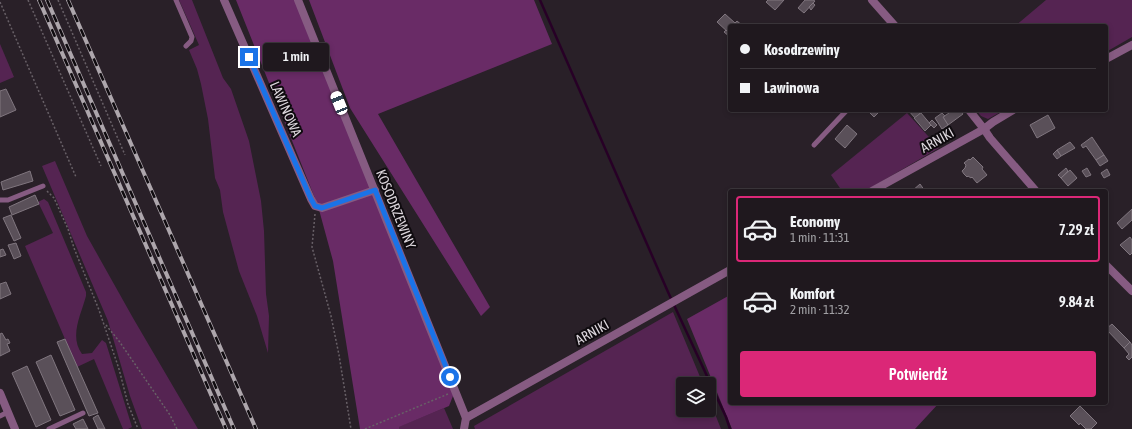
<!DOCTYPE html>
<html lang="pl">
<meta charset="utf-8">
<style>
:root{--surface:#1f181e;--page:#272127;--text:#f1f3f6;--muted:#a1a0a4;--line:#3c373c;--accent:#db2777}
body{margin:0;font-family:"Asap Condensed",sans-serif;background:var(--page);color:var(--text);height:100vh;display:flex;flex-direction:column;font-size:15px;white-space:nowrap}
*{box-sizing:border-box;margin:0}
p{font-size:13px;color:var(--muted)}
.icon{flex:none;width:22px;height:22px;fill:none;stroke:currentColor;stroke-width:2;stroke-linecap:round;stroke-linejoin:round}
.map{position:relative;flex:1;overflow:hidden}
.details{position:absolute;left:728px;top:189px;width:380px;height:216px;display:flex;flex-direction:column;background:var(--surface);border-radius:4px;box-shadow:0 2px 6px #0003,0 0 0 1px var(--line)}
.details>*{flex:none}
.hud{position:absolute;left:728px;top:24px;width:380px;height:88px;border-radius:4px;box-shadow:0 2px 6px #0003,0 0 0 1px var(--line);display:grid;align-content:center;height:88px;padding:0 12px;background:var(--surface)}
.buttons{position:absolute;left:676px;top:377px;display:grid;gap:8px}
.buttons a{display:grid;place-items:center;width:40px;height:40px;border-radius:4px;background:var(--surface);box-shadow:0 2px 6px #0003,0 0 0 1px var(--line);font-size:20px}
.end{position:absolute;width:18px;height:18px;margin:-9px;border:5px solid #1a73e8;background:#fff;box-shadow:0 0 0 2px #fff}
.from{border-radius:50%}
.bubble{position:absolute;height:28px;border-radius:4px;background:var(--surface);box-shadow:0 2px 6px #0003,0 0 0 1px var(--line);font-size:13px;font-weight:600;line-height:28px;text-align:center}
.car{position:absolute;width:12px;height:24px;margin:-12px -6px;border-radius:5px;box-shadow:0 0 3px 1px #0007;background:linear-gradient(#fff 24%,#345 0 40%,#fff 0 76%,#345 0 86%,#fff 0)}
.hud b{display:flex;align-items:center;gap:14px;height:38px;font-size:15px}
.hud b+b{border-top:1px solid var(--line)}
.hud i{width:10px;height:10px;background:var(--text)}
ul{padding:7px 0 0;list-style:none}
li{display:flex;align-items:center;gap:12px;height:66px;margin:0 8px 6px;padding:0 4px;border:2px solid transparent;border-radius:4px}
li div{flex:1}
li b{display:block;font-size:15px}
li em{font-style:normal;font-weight:600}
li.selected{border-color:var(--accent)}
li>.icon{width:36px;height:36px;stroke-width:1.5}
.button{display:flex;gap:8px;margin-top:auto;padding:8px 12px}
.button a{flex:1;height:46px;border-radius:4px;background:var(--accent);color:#fff;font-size:16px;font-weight:600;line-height:46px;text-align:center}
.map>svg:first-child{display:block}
.green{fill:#552452}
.forest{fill:#692b66}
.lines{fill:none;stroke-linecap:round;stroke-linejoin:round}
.stream{stroke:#270026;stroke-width:2.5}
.building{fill:#5a5059;stroke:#80767f}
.path{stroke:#686067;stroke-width:1.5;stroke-dasharray:2 2;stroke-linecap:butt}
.service{stroke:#865b82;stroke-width:5}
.minor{stroke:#865b82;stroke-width:8}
.tertiary{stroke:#865b82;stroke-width:8}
.rail-casing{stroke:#ada6ac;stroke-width:4}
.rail{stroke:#0f0b0f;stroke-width:2.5;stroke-dasharray:8;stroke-linecap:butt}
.route{stroke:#1a73e8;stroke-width:5}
.labels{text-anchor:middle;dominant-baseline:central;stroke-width:4;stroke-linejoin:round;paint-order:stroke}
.street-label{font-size:14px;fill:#dcd6dc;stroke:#0f0b0f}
</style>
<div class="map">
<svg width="1132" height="429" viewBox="0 0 1132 429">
<rect width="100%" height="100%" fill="#292028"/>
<g class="green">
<polygon points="179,0 192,0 223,78 231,89 249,141 261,201 264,231 266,294 269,316 268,353 257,316 239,271 223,212 220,190 215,178 208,119 201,84 197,69 189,50 199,45"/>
<polygon points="1046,0 1132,0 1132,37 1106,52 1106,26 1015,26"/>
<polygon points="0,44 14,77 0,83"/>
<polygon points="976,110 1004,110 988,119 981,116"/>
<polygon points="907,113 939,148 865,191 842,191 831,175"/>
<polygon points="55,161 87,236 133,318 198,429 142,429 130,396 108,321 42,166"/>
<path d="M 44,199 L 48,202 L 86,292 L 86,296 C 81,315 69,336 82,354 L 92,353 L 102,340 L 106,343 L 132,427 L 128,429 L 123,429 L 94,359 L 77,367 L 25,246 L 53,233 L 38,202 Z"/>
<polygon points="673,312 703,384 683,384 683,410 709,410 709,399 721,429 475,429 474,426"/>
<polygon points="444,408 453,429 399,429 398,427"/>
</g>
<g class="forest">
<polygon points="236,0 298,0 455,391 449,406 399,427 399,429 360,429 333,261 318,206"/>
<polygon points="309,0 534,0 552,44 378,114 490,307 481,316 350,108"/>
<polygon points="730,295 730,403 939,403 915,429 732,429 687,319"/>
</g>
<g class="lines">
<polyline class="stream" points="540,0 668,292 726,417 730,429"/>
</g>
<g class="building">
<polygon points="768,0 784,0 775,10 766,2"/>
<polygon points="805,0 813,0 815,1 804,13 798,8"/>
<polygon points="813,3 815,5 811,10 809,7"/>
<polygon points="725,14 735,23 737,21 743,26 730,26 730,34 717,22"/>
<polygon points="726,30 730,34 730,37 724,32"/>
<polygon points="6,89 16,110 0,117 0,91"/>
<polygon points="867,110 881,110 874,117"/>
<polygon points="908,110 917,110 920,113 915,118"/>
<polygon points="950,110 951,111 953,110 960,110 963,114 948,125 943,117 949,113 948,112"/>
<polygon points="921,113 931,125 925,131 914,118"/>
<polygon points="942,113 945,116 943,117 948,125 942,129 935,118"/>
<polygon points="1048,115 1055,128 1037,138 1030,125"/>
<polygon points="932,120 937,125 934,128 929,123"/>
<polygon points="847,125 857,134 845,148 835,139"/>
<polygon points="1092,137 1104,155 1096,160 1086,146 1083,148 1081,145"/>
<polygon points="1070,142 1075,148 1061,156 1057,150"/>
<polygon points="1057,150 1061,156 1057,159 1053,154"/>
<polygon points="1104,155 1108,161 1100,166 1096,160"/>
<polygon points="973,157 983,167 982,169 987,175 977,183 972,177 971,178 968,176 967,177 964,174 962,171 965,168 966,165 964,163 969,159 970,160"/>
<polygon points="1066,168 1068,171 1061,178 1058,175"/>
<polygon points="1087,168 1091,175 1086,177 1082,171"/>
<polygon points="1107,169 1110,175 1104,178 1101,173"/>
<polygon points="1070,170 1077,178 1068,186 1061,178"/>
<polygon points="30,171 33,181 3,190 1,182"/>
<polygon points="920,184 925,191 912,191"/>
<polygon points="35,195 39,204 12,215 9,207"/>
<polygon points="1132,209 1132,220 1122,229 1117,223"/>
<polygon points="11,215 21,238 14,241 3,218"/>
<polygon points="1130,237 1132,240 1132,253 1130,255 1120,245"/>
<polygon points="16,243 21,256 14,259 8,245"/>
<polygon points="3,249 6,255 0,257 0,250"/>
<polygon points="6,282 11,294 0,299 0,284"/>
<polygon points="1112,324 1130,342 1124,348 1106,329"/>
<polygon points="2,333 6,340 8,339 10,343 7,344 10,351 0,356 0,334"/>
<polygon points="65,339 98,413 89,416 57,342"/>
<polygon points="1130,342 1132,345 1132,357 1129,360 1126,357 1129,354 1124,348"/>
<polygon points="51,355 75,410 60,416 36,362"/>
<polygon points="27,366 51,420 36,427 12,373"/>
<polygon points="1080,406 1097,423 1091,429 1086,429 1080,423 1079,425 1070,416"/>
<polygon points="98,415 105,429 98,429 93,418"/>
<polygon points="83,419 88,429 76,429 73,424"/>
</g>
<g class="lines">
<g class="path">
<polyline points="28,0 101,166"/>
<polyline points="58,0 125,155"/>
<polyline points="0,2 76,177"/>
<polyline points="47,191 54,198 68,229 74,248 99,310 119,369 128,404 138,429"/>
<polyline points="315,214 312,247 331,316 339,355 351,429"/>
<polyline points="106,325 119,341 170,415 177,429"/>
<polyline points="365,429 448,394"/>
</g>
<g class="service">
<polyline points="176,0 192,37 191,41 186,46"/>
<polyline points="814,145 847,110"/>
<polyline points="0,200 8,200 43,186"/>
<polyline points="0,416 8,412"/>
<polyline points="49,429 83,413"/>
</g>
<g class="minor">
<polyline points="224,0 311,199 315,206 322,208 375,190"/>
<polyline points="298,0 466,418 464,429"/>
<polyline points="872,0 895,26"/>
<polyline points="1106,59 1132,45"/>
<polyline points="969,110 984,129 990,138 1036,191"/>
<polyline points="872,191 984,129 993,122 1013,110"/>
<polyline points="1106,265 1132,291"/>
<polyline points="466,418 730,270"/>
</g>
<polyline class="tertiary" points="0,393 15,429"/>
<g class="rail-casing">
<g id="rail">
<polyline points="39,0 226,429"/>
<polyline points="47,0 234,429"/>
<polyline points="68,0 256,429"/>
</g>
</g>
<use href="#rail" class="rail"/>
</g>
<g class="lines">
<polyline class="route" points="249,57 311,199 315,206 322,208 375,190 450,377"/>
</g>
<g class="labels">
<g class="street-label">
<text transform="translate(286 109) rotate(66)">LAWINOWA</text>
<text transform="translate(937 140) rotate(-29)">ARNIKI</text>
<text transform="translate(396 209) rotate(68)">KOSODRZEWINY</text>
<text transform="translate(592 332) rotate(-29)">ARNIKI</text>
</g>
</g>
</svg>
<div class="buttons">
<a><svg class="icon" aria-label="layers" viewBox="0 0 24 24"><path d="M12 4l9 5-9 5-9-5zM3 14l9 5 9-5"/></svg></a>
</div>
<i class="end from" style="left:450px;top:377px"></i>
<i class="end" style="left:249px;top:57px"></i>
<div class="bubble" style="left:263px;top:43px;width:66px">1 min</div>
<i class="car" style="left:339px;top:103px;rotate:338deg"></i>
<div class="hud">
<b><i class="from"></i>Kosodrzewiny</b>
<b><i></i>Lawinowa</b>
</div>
<section class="details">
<ul>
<li class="selected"><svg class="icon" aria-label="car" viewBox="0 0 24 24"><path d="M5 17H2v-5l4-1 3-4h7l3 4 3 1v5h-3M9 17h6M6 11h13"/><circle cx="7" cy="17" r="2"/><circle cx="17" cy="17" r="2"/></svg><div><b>Economy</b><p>1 min · 11:31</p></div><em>7.29 zł</em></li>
<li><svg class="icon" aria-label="car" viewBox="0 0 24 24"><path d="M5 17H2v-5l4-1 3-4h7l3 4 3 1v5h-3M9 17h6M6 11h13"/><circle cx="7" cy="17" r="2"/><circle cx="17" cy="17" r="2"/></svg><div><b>Komfort</b><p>2 min · 11:32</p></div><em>9.84 zł</em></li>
</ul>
<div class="button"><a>Potwierdź</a></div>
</section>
</div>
